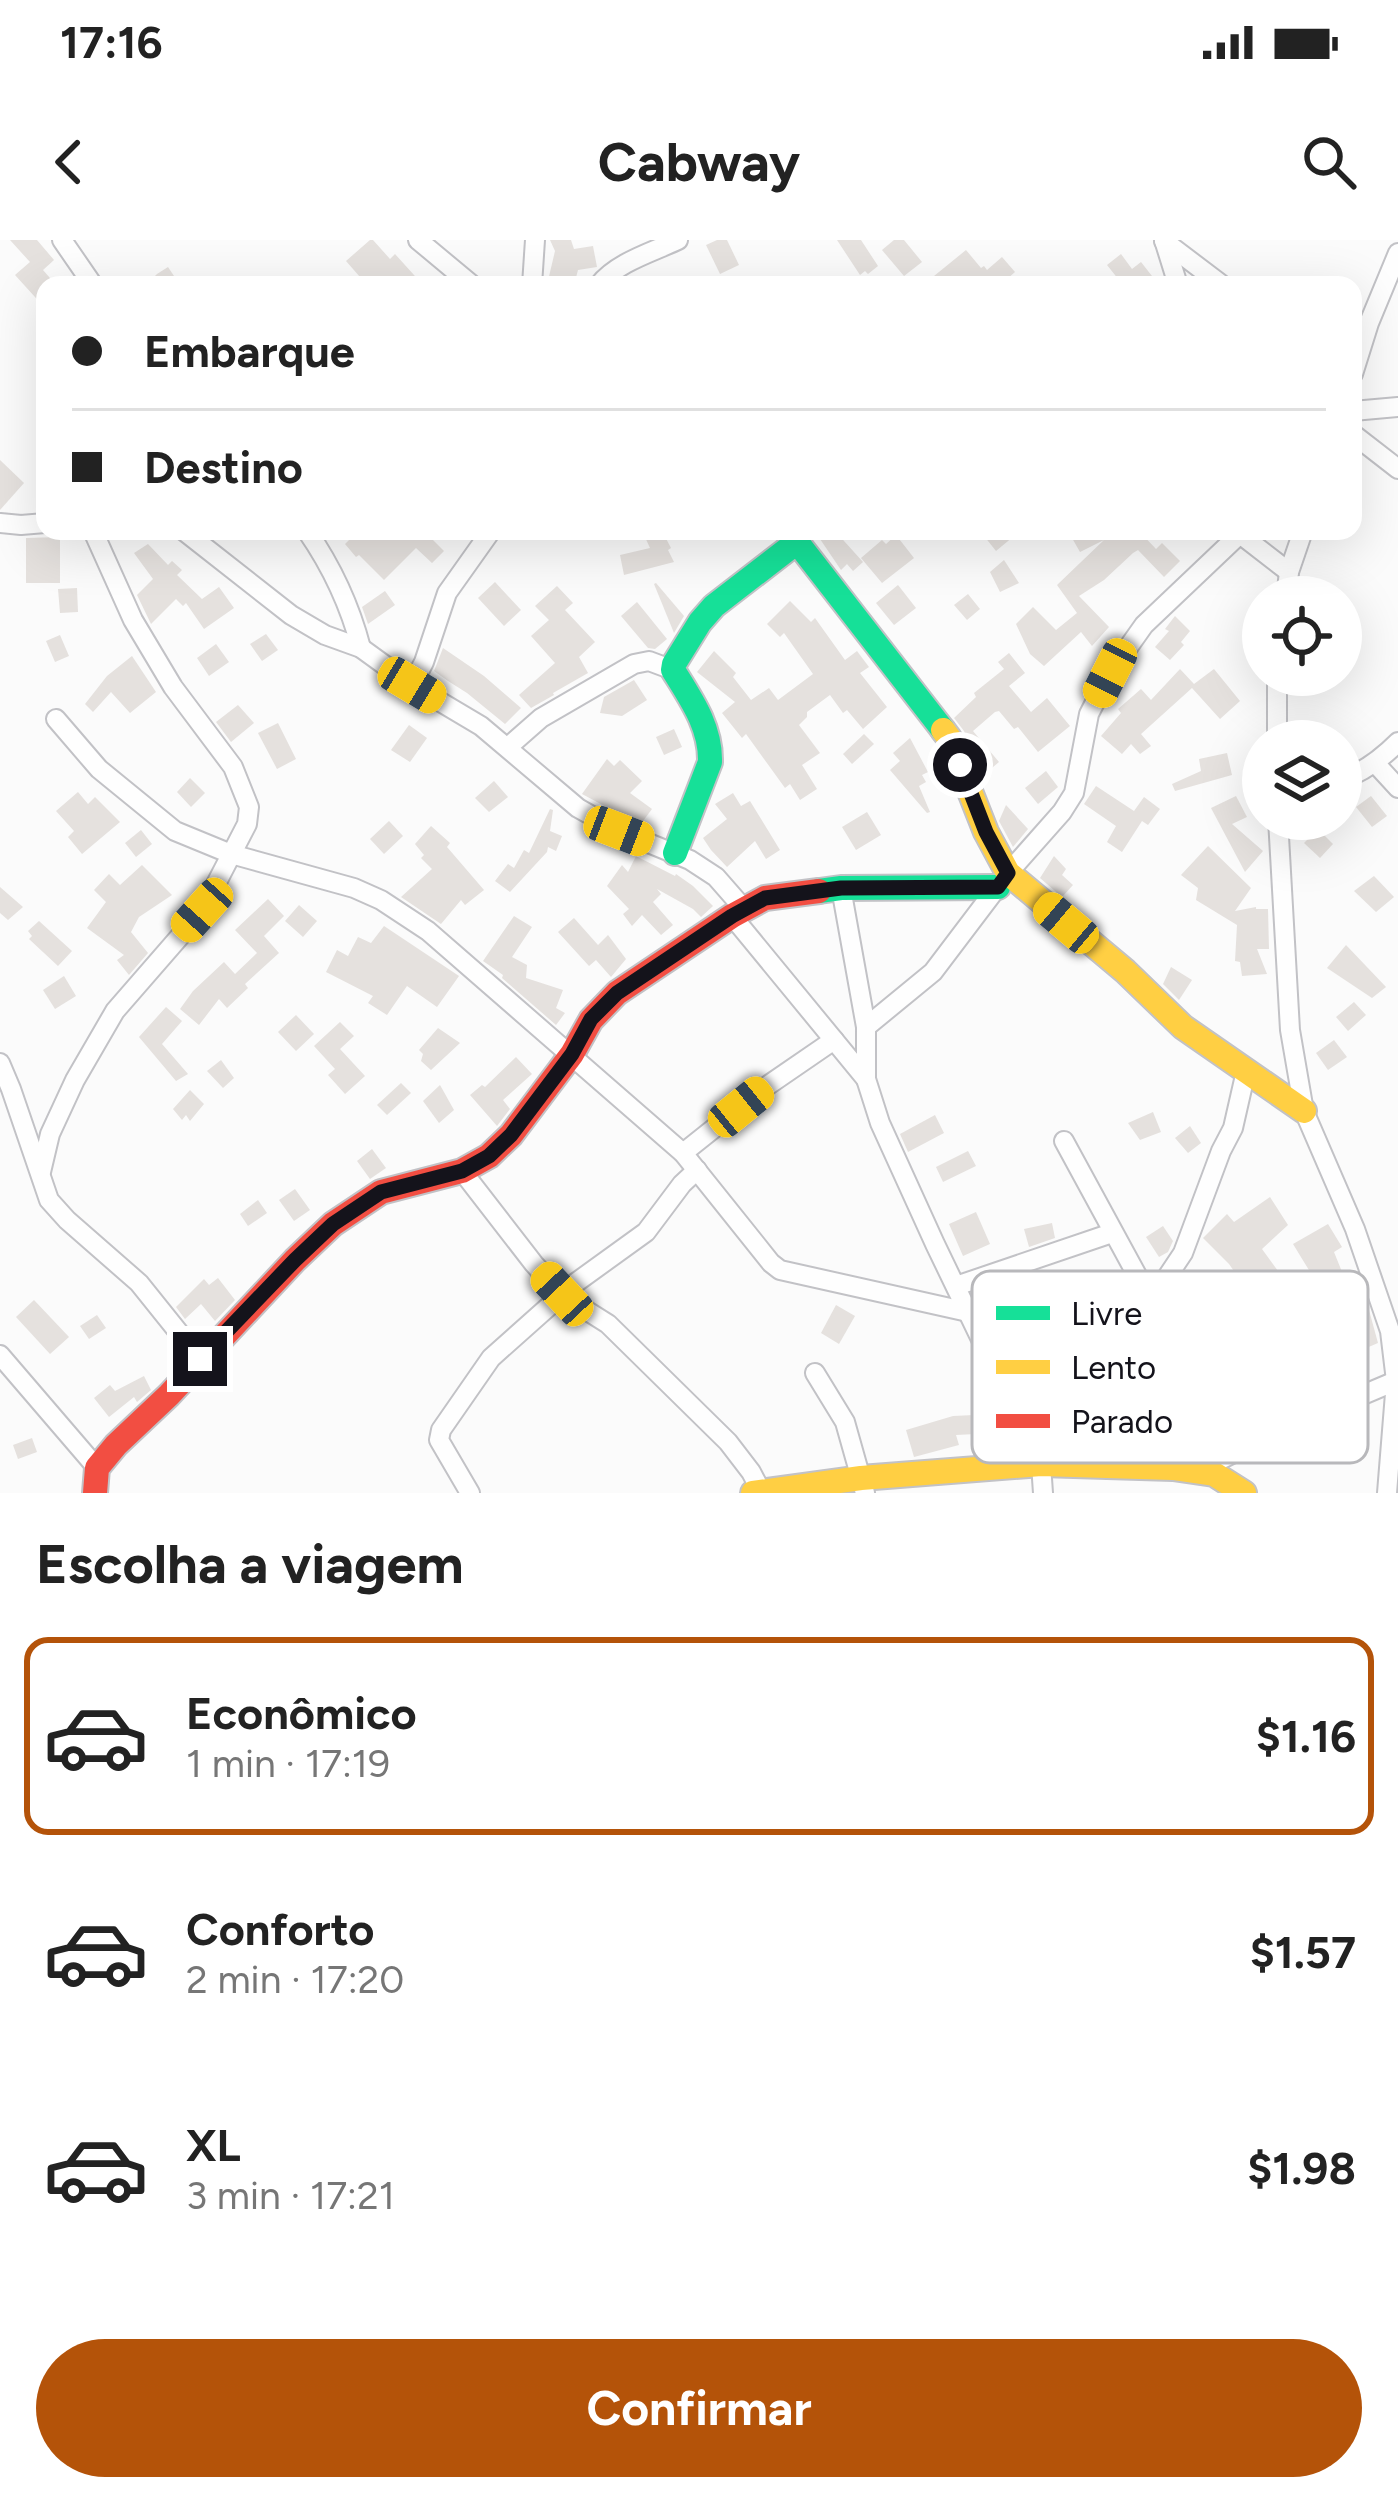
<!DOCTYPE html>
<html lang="pt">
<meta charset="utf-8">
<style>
:root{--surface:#fff;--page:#f2f2f2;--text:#222;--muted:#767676;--line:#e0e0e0;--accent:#b45309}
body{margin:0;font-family:Figtree,sans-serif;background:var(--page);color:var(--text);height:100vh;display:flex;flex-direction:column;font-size:45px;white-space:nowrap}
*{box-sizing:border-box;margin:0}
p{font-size:39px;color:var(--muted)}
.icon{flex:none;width:66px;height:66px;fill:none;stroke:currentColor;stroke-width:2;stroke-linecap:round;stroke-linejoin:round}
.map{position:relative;height:1253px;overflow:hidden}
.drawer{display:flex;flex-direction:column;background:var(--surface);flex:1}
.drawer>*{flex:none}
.hud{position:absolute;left:36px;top:36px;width:1326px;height:264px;border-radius:24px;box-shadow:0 12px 48px #0002;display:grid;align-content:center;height:264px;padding:0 36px;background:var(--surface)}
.fabs{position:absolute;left:1242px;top:336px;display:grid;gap:24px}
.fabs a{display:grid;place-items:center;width:120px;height:120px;border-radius:50%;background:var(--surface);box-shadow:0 12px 48px #0002;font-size:60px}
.end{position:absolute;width:54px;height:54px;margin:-27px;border:15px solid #14131b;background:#fff;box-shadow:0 0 0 6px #fff}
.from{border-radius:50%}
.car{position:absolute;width:36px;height:72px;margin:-36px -18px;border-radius:15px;box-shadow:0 0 9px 3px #0007;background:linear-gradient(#f5c518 24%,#345 0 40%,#f5c518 0 76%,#345 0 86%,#f5c518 0)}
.hud b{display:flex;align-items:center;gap:42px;height:114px;font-size:45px}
.hud b+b{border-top:3px solid var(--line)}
.hud i{width:30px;height:30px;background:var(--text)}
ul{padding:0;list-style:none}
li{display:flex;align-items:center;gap:36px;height:198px;margin:0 24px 18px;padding:0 12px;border:6px solid transparent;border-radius:24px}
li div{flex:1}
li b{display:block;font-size:45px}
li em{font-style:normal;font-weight:700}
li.active{border-color:var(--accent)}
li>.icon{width:108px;height:108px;stroke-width:1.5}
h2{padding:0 36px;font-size:54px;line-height:144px}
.cta{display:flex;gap:24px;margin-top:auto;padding:24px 36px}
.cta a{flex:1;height:138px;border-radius:72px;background:var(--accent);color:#fff;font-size:48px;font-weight:700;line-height:138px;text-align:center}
.status{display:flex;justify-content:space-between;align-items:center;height:84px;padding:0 60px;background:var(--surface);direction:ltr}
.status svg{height:33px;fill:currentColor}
header{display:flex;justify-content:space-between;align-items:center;height:156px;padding:0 36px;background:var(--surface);font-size:54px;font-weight:700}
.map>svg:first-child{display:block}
.building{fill:#e5e1de}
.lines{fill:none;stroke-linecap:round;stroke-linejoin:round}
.street-casing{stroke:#c2c2c6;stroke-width:22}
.fast-casing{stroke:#c2c2c6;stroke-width:28}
.slow-casing{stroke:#c2c2c6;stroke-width:28}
.jam-casing{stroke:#c2c2c6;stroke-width:28}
.street{stroke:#fefefe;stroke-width:18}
.fast{stroke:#16e098;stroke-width:24}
.slow{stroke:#ffcf43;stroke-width:24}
.jam{stroke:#f24e42;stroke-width:24}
.route{stroke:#14131b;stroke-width:15}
.key{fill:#fff;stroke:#b8b8bb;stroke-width:3}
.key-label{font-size:33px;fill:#14131b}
</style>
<div class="status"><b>17:16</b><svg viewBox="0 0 49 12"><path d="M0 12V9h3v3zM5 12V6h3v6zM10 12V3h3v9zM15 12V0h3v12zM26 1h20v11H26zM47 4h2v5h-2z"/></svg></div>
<header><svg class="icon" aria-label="back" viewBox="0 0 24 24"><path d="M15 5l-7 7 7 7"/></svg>Cabway<svg class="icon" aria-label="search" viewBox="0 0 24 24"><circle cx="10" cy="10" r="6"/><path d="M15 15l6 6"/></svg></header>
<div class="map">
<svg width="1398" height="1253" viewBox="0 0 1398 1253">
<rect width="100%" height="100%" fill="#fbfbfb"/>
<g class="building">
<polygon points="10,0 37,0 54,20 43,30 56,45 45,45 45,68 15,35 30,22"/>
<polygon points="370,0 373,0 390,19 395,14 423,45 387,45 379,36 367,45 346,21"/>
<polygon points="550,0 571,0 574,9 593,6 597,27 578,30 574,45 547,45 555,11"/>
<polygon points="717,0 727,0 739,25 720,34 706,5"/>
<polygon points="837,0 861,0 878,26 868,34 865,31 860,35"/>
<polygon points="894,0 904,0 922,22 904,36 882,10"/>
<polygon points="966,10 981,28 984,26 987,30 1002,17 1015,32 1000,45 969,45 964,39 957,45 923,45"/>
<polygon points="1121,14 1132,29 1141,22 1159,45 1123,45 1107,25"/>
<polygon points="168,27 180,45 146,45 157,34"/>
<polygon points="0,220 24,243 0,270"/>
<polygon points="344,291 424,291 444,311 432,323 416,308 384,340 359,315 356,317 345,304 350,299"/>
<polygon points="652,291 662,291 671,308 668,310 674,322 624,335 620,315 650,308 644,295"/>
<polygon points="830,291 835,291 863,322 853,331 847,324 841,330 820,299"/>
<polygon points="980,291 1020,291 996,311"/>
<polygon points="1068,291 1139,291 1156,309 1162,303 1180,321 1164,337 1138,310 1133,313 1104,340 1079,356 1109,387 1092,406 1081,392 1044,426 1030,414 1016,384 1033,367 1056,390 1077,373 1057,345 1104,300 1080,312"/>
<polygon points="896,295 914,318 882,343 861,318 882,300 886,304"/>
<polygon points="60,297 60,343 26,343 26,298"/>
<polygon points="148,304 168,325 172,321 182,330 177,335 202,359 219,347 234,368 204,389 186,363 183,366 176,359 151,384 137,355 153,339 134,313"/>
<polygon points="1004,320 1019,343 1000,352 990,332"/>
<polygon points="495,342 521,370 504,386 478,358"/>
<polygon points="656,343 684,376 674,393 654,344"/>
<polygon points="898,345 916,368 894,385 876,363"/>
<polygon points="557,346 573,363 565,370 595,402 579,417 588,433 553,453 554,455 531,468 519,455 555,423 531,396 549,380 535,366"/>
<polygon points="77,348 78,372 60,373 58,349"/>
<polygon points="385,351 395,365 368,384 362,367"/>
<polygon points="968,354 980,369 967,380 954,365"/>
<polygon points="790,361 811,382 815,378 845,420 857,411 869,427 860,433 887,467 863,489 847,470 843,473 830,455 807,472 807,477 799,485 820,513 802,525 817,549 800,560 790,544 785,548 746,494 742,498 722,473 735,462 697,432 714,411 736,433 733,437 751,460 769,448 778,460 813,434 784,393 780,397 767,384"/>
<polygon points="637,362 667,399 655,409 648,408 621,376"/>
<polygon points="1175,376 1190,391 1181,402 1184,405 1170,420 1155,407 1169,391 1165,389"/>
<polygon points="266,394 278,410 262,421 250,404"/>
<polygon points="60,395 69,416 55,422 46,401"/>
<polygon points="216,404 229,422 209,436 197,418"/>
<polygon points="443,408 484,436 521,468 505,484 467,453 448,441 434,431"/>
<polygon points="1009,413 1025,433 1009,446 1031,472 1047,458 1070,486 1038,512 1018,487 1014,489 999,471 995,472 973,491 999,522 986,533 975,520 964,491 954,478 976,457 974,453 1004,429 998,422"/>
<polygon points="132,416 156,452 130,473 111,452 93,472 85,464 107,436"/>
<polygon points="1180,429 1194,444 1214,429 1240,461 1220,479 1192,448 1141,494 1151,506 1140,514 1131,504 1122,514 1101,496 1121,473 1118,469 1141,449 1151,460"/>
<polygon points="634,440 647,460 622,476 600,473 604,457"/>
<polygon points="238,465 254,483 231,502 216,482"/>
<polygon points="278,483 296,519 277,529 258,493"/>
<polygon points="409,485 427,498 410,522 391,510"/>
<polygon points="674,489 682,507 664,515 656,497"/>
<polygon points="864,494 874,504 852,524 843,514"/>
<polygon points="910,498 928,532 922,535 926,542 919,546 930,572 927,573 890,530 900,521 893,513"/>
<polygon points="1227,513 1232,535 1175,551 1172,544 1201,531 1199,519"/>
<polygon points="607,519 614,526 620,520 642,541 630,553 652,569 640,585 582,554"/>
<polygon points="1046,531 1058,547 1038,564 1025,548"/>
<polygon points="190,538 205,553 191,567 177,552"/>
<polygon points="494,541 508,557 489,572 475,558"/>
<polygon points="1096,546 1134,571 1144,557 1160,569 1148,585 1142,581 1122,612 1107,602 1116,586 1084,564"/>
<polygon points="78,552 88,564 95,557 120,582 82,614 68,597 74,591 56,571"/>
<polygon points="733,553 741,566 750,561 780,610 766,619 755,601 727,627 711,610 703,598 727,579 715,564"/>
<polygon points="1236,556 1247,577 1232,584 1263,611 1245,632 1211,568"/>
<polygon points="1371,556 1387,576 1372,587 1356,567"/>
<polygon points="1006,565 1028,589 1013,607 999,581"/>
<polygon points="550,569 553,570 550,591 562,596 556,611 548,607 547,612 510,652 495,641 508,624 514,628 524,610 529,613"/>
<polygon points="867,572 881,595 856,610 842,587"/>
<polygon points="389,581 403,596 384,614 370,599"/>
<polygon points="431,586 450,603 447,607 484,650 465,665 461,660 441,684 401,657 432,629 421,618 424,615 415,604"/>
<polygon points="1318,589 1333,604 1320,618 1304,603"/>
<polygon points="141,590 152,604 136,617 125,603"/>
<polygon points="1208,606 1251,648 1235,671 1256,667 1256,669 1268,669 1269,709 1257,709 1267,734 1242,736 1240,722 1235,721 1237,685 1196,660 1198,648 1181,635"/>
<polygon points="636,616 675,636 676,634 693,646 713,666 701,677 693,669 657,649 661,654 653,662 673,685 661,695 642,675 632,686 623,674 629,669 607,646 622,625 628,632"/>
<polygon points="1054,616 1066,629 1062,635 1073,645 1062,657 1040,638"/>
<polygon points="142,625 172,655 139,677 131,692 148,713 129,735 117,720 124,715 87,688 106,662 94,650 109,634 120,645"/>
<polygon points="1374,636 1394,657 1376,672 1354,651"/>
<polygon points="0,647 23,667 8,680 0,673"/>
<polygon points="268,659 284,676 264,696 279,713 245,744 248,748 227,768 219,759 199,785 180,769 193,751 224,722 235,734 257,713 235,690"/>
<polygon points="299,665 317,681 303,697 285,681"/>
<polygon points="514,676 532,687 512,717 527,725 526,738 563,750 556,768 565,773 556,785 502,738 503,735 483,721"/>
<polygon points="574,678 598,705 608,695 626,719 611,737 596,720 589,726 558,692"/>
<polygon points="39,681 72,711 58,726 29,699 32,696 28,691"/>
<polygon points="384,686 459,736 437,767 407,746 387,775 368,763 373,756 326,732 337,710 348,716 358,697 371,703"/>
<polygon points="1346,705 1386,747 1372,758 1327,728"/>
<polygon points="1171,727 1192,740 1179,760 1163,744"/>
<polygon points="64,736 76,756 55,769 43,750"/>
<polygon points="1354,762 1366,775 1348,791 1336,777"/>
<polygon points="166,767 182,781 162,804 188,834 176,841 139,797"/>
<polygon points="296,775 314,794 296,811 278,792"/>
<polygon points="340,782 354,796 340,809 365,836 345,854 328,835 335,829 314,806"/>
<polygon points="438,788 460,803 431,830 421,821 423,814 419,810"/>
<polygon points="1334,800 1347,817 1328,830 1316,813"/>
<polygon points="516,817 532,834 503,860 510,869 497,886 470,855 482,845 485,847"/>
<polygon points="221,820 234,838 223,848 207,831"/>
<polygon points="401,843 411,853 387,875 377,865"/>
<polygon points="440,845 454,870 439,883 423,861"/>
<polygon points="190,850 204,864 190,881 186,875 182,880 173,869"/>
<polygon points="1153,872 1161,892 1140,900 1128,883"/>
<polygon points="935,875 944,893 908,912 900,894"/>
<polygon points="1190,886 1201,903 1188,913 1175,898"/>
<polygon points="372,909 386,928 370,939 357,921"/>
<polygon points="968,911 976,926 943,942 936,927"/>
<polygon points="295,949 310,970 294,981 279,960"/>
<polygon points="1270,957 1288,985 1262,1009 1278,1031 1256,1047 1266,1077 1251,1086 1246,1075 1231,1087 1220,1073 1226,1068 1223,1063 1245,1047 1229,1024 1203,998 1227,974 1234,982"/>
<polygon points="258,960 267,973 248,986 240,974"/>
<polygon points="976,972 990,1004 963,1016 949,984"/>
<polygon points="1052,983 1055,998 1029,1007 1024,989"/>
<polygon points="1328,984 1342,1007 1334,1012 1359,1074 1369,1070 1378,1103 1343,1118 1308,1043 1315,1040 1293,1004"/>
<polygon points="1163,986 1173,1001 1168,1012 1159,1017 1146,997"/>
<polygon points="218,1038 235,1060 215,1081 201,1064 185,1079 176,1067 204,1039 209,1045"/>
<polygon points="34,1060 69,1097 50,1114 16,1077"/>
<polygon points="836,1065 855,1076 839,1104 821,1093"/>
<polygon points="97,1075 106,1088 89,1099 80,1086"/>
<polygon points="144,1136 151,1150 137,1162 134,1157 109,1177 94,1158 110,1145 115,1151"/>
<polygon points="995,1174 996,1193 956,1195 959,1205 914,1217 906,1190 953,1176"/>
<polygon points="32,1198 37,1212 18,1219 13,1205"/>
</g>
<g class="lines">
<g class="street-casing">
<g id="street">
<polyline points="62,0 93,45"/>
<polyline points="418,0 472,45"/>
<polyline points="1164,0 1178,45"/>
<polyline points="1164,1 1222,45"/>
<polyline points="532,45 535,0"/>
<path d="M 599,45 C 617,22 653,12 678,0"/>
<polyline points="1353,134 1369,83 1398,13"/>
<polyline points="1353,171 1398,167"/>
<polyline points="1353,194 1398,229"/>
<polyline points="0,283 21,285 45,283"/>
<polyline points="184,291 291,375 325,395 361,408 412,445 481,486 578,568 619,591 690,620 716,637 744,669"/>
<path d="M 307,291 C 332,327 350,366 361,408"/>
<polyline points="1236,291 1289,332"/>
<polyline points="1286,357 1289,332 1303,291"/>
<polyline points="412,445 424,422 447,353 491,291"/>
<polyline points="56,479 99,529 175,591 231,614 354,648 381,660 428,691 683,913 771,1023 780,1030 968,1072"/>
<polyline points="1277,501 1277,435"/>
<polyline points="508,507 541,478 634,424 649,421 673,430"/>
<polyline points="1375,523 1398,548"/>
<path d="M 1341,540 C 1364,532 1381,519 1398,502"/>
<polyline points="1278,579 1290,790 1304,871 1355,989 1390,1091 1396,1141 1387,1253"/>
<polyline points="841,648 866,787 866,839 880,883 935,1004 1041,1224 1043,1253"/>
<polyline points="732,676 866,839"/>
<polyline points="866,787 933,732 1008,633 1062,572 1074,553 1089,474 1110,433 1144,385 1243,291"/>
<polyline points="0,823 11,849 49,960 67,980 139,1043 200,1119"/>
<polyline points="1064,901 1151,1061"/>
<polyline points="683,913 767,846 834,800"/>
<polyline points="462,931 534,1024 562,1055 608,1084 728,1202 751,1232 762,1253"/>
<polyline points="41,932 50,894 75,840 115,771 202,671 247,584 249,567 233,527 173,447 133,380 93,291"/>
<polyline points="956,1046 1112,993"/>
<polyline points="0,1115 97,1228"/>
<polyline points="815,1133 845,1182 865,1253"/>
<polyline points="1218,1221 1280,1190 1398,1140"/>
<polyline points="1214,1234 1218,1221 1147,1089 1145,1076 1151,1061 1183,1013 1221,911 1233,888 1246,831"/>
<polyline points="470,1253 439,1200 441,1190 491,1118 574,1044 646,992 682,944 697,930"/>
</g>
</g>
<g class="fast-casing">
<g id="fast">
<path d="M 675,613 L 710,522 C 711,487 691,459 673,430 L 674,424 L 700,382 L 714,366 L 797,302 L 943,490"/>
<polyline points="819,651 841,648 998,647"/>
</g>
</g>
<g class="slow-casing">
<g id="slow">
<polyline points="943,490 949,498 986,592 1008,633 1125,731 1183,787 1304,871"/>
<polyline points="753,1253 861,1238 1041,1224 1173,1228 1214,1234 1244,1253"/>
</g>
</g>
<g class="jam-casing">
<polyline id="jam" points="95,1253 97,1228 116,1205 169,1155 295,1020 333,984 381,952 462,931 489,916 511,895 572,814 591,780 617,753 732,676 765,658 819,651"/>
</g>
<use href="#street" class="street"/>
<use href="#fast" class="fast"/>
<use href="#slow" class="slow"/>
<use href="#jam" class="jam"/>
</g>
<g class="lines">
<polyline class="route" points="200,1119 295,1020 333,984 381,952 462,931 489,916 511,895 572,814 591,779 617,753 732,676 765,658 841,648 998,647 1008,633 986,592 960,525"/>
</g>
<rect x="972" y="1031" width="396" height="192" rx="18" class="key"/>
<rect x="996" y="1066" width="54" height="14" fill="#16e098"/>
<rect x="996" y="1120" width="54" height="14" fill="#ffcf43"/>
<rect x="996" y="1174" width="54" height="14" fill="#f24e42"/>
<g class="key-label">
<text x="1071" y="1085">Livre</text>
<text x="1071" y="1139">Lento</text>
<text x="1071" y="1193">Parado</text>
</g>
</svg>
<div class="fabs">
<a><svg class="icon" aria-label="locate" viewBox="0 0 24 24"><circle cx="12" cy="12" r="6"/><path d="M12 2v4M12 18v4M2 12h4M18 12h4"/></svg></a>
<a><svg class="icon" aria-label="layers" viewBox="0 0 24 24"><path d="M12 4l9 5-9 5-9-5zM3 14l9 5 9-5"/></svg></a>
</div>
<i class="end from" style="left:960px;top:525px"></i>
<i class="end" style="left:200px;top:1119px"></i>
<i class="car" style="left:1110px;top:433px;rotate:207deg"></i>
<i class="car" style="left:412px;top:445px;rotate:121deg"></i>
<i class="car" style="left:619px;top:591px;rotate:111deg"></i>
<i class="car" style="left:202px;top:670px;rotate:222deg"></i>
<i class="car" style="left:1066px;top:683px;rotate:310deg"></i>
<i class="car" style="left:741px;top:867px;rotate:51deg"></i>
<i class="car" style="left:562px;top:1054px;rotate:317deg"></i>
<div class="hud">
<b><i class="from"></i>Embarque</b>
<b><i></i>Destino</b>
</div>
</div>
<section class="drawer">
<h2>Escolha a viagem</h2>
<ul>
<li class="active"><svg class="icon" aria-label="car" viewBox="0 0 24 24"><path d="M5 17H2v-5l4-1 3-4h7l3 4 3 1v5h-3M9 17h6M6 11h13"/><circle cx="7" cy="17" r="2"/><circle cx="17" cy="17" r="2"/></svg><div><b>Econômico</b><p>1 min · 17:19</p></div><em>$1.16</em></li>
<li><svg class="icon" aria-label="car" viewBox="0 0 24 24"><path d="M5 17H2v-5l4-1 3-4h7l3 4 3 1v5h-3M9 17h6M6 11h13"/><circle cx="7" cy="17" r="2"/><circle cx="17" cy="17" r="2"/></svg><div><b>Conforto</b><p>2 min · 17:20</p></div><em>$1.57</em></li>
<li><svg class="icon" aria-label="car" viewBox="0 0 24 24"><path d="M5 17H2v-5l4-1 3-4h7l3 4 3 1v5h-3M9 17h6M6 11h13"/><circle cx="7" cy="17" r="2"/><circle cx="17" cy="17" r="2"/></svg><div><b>XL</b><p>3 min · 17:21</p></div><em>$1.98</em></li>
</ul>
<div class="cta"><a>Confirmar</a></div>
</section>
